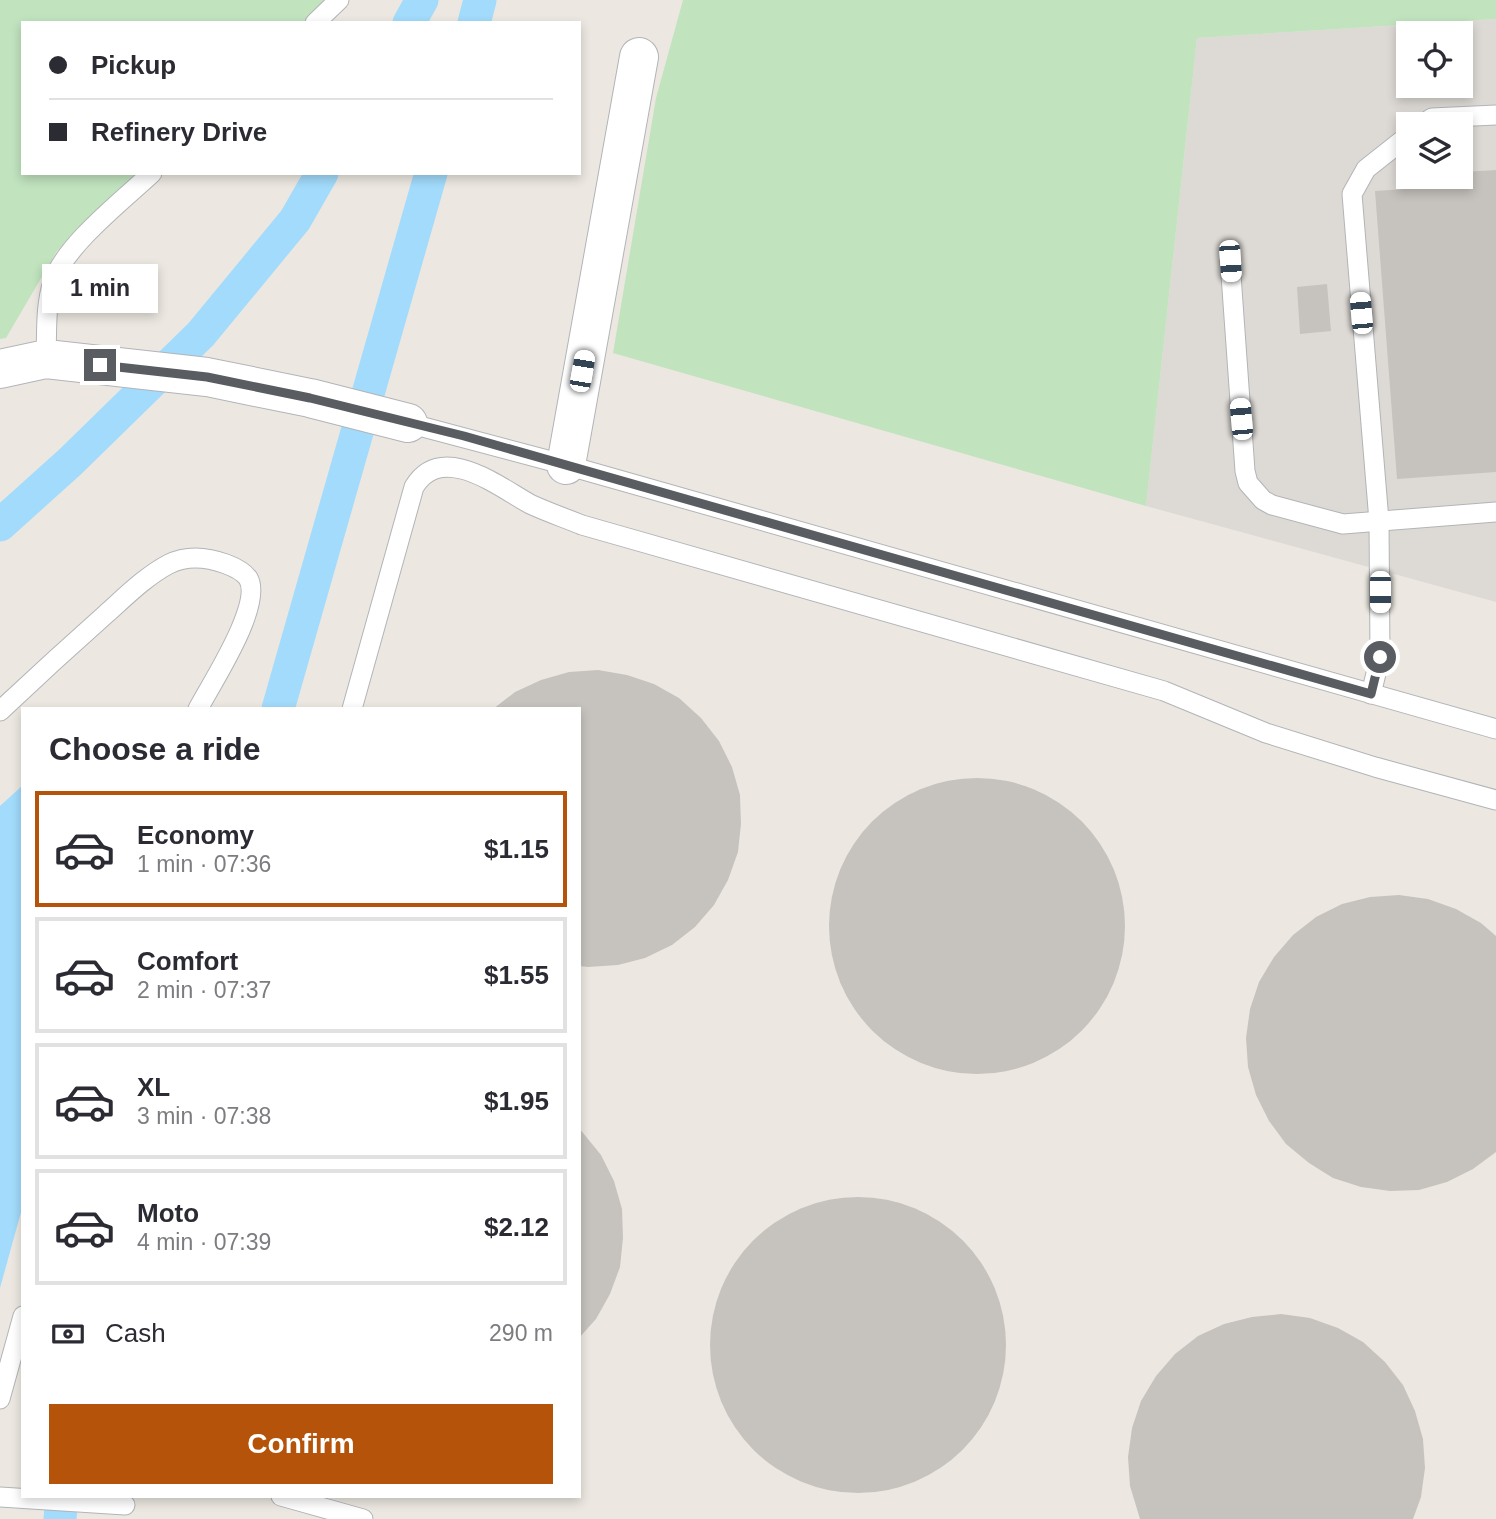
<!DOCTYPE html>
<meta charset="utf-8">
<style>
:root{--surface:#fff;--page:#f7f7f7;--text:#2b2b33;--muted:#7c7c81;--line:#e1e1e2;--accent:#b45309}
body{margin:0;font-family:Arial,sans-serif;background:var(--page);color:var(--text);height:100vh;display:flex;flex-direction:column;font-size:26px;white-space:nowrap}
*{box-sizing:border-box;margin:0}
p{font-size:23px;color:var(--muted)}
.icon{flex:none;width:38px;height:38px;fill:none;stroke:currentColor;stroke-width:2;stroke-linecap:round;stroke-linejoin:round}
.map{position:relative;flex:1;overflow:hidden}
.side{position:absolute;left:21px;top:707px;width:560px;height:791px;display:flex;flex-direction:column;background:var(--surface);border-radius:0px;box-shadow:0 4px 10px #0003}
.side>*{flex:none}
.banner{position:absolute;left:21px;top:21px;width:560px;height:154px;border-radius:0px;box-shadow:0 4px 10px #0003;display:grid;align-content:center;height:154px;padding:0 28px;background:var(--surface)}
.buttons{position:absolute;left:1396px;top:21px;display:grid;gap:14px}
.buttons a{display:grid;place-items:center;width:77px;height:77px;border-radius:0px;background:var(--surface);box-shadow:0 4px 10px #0003;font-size:35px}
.end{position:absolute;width:32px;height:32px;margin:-16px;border:9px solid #595d61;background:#fff;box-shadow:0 0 0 4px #fff}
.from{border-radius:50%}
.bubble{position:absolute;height:49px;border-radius:0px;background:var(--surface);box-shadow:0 4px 10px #0003;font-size:23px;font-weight:700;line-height:49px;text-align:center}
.car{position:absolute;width:21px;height:42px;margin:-21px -10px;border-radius:9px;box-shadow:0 0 5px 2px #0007;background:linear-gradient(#fff 24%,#345 0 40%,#fff 0 76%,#345 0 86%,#fff 0)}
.banner b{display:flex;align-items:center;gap:24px;height:66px;font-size:26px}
.banner b+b{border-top:2px solid var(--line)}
.banner i{width:18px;height:18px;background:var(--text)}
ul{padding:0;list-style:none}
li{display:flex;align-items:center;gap:21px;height:116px;margin:0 14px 10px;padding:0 14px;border:4px solid var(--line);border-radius:0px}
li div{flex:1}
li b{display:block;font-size:26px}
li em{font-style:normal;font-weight:700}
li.selected{border-color:var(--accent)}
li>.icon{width:63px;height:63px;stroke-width:1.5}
h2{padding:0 28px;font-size:32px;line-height:84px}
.pay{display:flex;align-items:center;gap:18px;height:77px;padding:0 28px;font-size:26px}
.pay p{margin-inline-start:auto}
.cta{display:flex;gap:14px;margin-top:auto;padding:14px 28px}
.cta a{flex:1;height:80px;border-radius:0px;background:var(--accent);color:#fff;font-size:28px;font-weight:700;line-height:80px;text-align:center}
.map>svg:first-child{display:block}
.industrial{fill:#dddad5;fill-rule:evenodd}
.green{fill:#c1e3be}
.water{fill:#a2dbfb}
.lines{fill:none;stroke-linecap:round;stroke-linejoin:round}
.canal{stroke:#a2dbfb;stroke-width:33}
.building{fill:#c6c3be}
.service-casing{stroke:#b2b4b8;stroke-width:21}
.minor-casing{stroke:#b2b4b8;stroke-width:40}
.service{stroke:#fff;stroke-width:19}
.minor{stroke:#fff;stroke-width:38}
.route{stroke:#595d61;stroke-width:9}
</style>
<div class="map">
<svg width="1496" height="1519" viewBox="0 0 1496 1519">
<rect width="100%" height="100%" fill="#ece8e1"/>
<path class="industrial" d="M 1496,19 L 1496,602 L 1146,506 L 1197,38 ZM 1409,33 L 1461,33 L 1461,86 L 1409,86 ZM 1409,124 L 1461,124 L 1461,177 L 1409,177 Z"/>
<g class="green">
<polygon points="0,0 337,0 311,23 23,23 23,173 143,173 57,251 6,338 0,339"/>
<polygon points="683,0 1496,0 1496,19 1197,38 1146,506 613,353 656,98"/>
</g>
<polygon class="water" points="23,785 23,1205 0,1288 0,806"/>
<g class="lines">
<g class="canal">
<polyline points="409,23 422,0"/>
<polyline points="474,23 480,0"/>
<polyline points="0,525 70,462 201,334 295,220 322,173"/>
<polyline points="278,709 431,173"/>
<polyline points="60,1519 62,1496"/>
</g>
</g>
<g class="building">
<polygon points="1496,170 1496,472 1397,479 1375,191 1464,185 1463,172"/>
<polygon points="1327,284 1331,331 1300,334 1297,287"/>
<polygon points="598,670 627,675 654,684 679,698 701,718 719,741 732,767 740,795 741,824 738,852 728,880 714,905 695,927 672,945 645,958 618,965 588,967 579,966 579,709 493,709 515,692 541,680 569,672"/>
<circle cx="977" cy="926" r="148"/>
<polygon points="1399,895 1428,899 1456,909 1481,923 1496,936 1496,1152 1473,1169 1447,1182 1419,1190 1390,1191 1361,1187 1333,1178 1309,1163 1286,1144 1269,1121 1256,1095 1248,1067 1246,1038 1250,1009 1259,982 1274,957 1293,935 1316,917 1342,904 1370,897"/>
<polygon points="579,1128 601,1155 614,1181 622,1209 623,1238 620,1267 610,1294 596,1319 579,1338"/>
<circle cx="858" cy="1345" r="148"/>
<polygon points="1281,1314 1310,1318 1338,1328 1363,1342 1385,1362 1403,1385 1415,1411 1423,1439 1425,1468 1421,1497 1413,1519 1140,1519 1130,1486 1128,1457 1132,1428 1141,1401 1156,1376 1175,1354 1198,1336 1224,1324 1252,1317"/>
</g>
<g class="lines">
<g class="service-casing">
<g id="service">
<polyline points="315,23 339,0"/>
<polyline points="1423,124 1432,118 1496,115"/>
<polyline points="1230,261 1245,471 1248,483 1263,500 1272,505 1343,524 1496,512"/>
<path d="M 46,359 C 47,334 45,306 53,282 C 64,246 123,200 152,173"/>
<polyline points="408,423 566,465 1496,729"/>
<polyline points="1371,694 1380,657 1379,521 1352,194 1366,169 1409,135"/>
<path d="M 352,709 L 414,487 C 442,441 499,487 530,504 C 547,512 565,518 582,525 L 1164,691 L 1266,733 L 1375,767 L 1496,800"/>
<path d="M 0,711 C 35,678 70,646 106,614 C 125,597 146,576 169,564 C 187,555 207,557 226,564 C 234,567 243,571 248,578 C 264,604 211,684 198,709"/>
<polyline points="0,1399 23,1316"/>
<polyline points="281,1496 363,1519"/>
<polyline points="0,1497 125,1505"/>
</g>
</g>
<g class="minor-casing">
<g id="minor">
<polyline points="0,369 46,359 207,377 310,398 408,423"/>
<polyline points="566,465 639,57"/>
</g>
</g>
<use href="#service" class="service"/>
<use href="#minor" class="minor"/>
</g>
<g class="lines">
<polyline class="route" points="100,365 207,377 310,398 464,436 1371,694 1380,657"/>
</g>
</svg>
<div class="buttons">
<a><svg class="icon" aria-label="locate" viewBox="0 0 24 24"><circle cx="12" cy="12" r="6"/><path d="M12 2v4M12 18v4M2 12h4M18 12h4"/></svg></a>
<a><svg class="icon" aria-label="layers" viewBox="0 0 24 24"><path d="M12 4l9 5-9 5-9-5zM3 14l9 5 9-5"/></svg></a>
</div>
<i class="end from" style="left:1380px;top:657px"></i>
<i class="end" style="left:100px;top:365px"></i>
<div class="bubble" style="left:42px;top:264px;width:116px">1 min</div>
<i class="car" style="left:1230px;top:261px;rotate:176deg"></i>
<i class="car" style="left:1361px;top:313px;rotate:355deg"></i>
<i class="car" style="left:582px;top:371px;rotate:10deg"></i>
<i class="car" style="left:1241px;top:419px;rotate:355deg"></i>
<i class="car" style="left:1380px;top:592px;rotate:180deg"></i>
<div class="banner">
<b><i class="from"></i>Pickup</b>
<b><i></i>Refinery Drive</b>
</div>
<section class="side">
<h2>Choose a ride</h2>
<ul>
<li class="selected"><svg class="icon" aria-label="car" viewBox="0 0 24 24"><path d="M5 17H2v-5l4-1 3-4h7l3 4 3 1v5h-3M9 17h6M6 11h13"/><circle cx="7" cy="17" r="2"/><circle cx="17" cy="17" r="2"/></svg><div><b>Economy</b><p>1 min · 07:36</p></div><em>$1.15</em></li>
<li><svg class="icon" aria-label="car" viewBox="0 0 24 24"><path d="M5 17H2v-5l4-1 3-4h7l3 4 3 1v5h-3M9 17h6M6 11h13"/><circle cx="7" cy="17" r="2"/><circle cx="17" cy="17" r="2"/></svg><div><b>Comfort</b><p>2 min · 07:37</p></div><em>$1.55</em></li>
<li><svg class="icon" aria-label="car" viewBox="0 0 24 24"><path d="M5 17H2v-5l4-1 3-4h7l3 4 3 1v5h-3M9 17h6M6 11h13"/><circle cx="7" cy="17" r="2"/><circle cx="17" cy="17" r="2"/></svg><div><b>XL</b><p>3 min · 07:38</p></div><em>$1.95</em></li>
<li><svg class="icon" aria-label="car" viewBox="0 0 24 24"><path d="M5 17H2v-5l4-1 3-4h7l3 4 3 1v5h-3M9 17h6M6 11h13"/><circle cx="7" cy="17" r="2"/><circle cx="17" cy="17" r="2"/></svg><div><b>Moto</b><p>4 min · 07:39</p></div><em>$2.12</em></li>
</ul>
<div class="pay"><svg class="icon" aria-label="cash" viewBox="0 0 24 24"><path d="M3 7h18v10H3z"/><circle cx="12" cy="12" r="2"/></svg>Cash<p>290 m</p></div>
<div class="cta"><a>Confirm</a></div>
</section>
</div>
